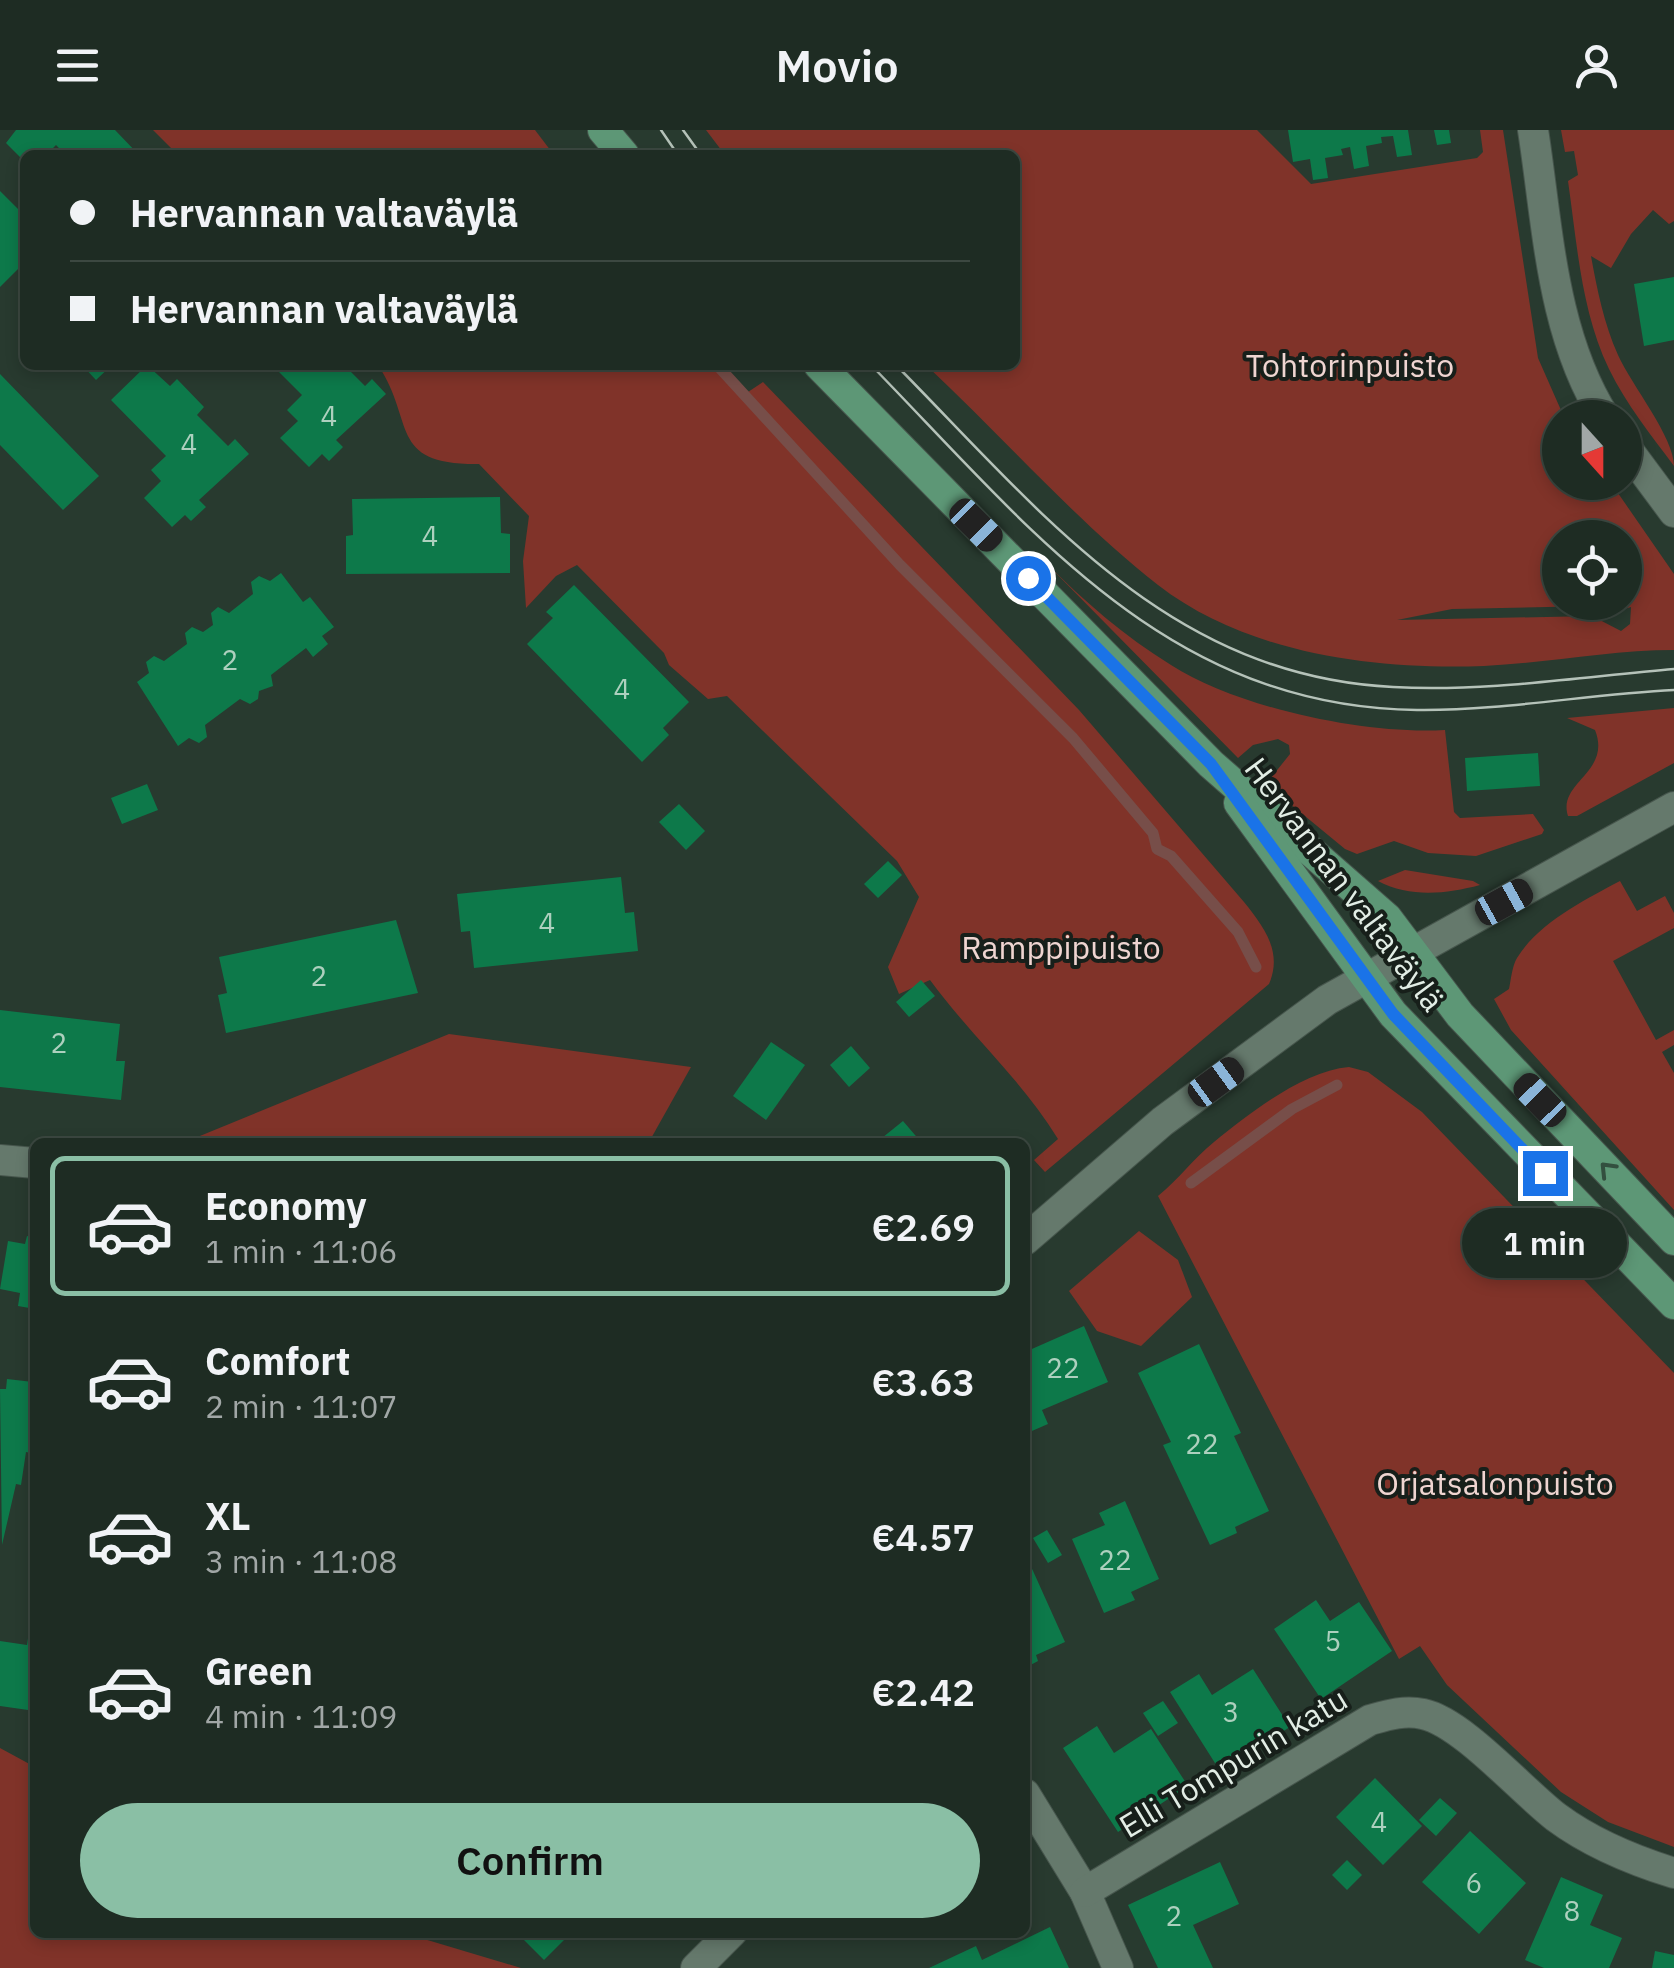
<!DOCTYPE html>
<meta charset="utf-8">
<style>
:root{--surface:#1e2c23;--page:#2b3830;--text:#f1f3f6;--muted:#a1a7a6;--line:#3c4841;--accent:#8abfa5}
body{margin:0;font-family:"IBM Plex Sans",sans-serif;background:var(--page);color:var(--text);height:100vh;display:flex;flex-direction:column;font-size:38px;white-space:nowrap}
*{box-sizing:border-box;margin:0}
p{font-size:32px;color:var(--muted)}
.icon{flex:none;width:55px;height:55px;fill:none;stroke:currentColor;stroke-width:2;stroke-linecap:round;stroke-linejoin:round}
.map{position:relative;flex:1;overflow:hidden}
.drawer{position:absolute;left:30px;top:1008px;width:1000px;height:800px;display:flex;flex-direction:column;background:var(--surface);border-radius:15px;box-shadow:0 5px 15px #0003,0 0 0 2px var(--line)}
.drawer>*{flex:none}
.hud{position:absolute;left:20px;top:20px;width:1000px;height:220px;border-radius:15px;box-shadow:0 5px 15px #0003,0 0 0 2px var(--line);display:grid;align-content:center;height:220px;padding:0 50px;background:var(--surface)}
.needle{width:65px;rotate:159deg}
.fabs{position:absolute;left:1542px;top:270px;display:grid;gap:20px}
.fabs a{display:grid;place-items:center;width:100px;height:100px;border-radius:50%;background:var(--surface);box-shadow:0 5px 15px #0003,0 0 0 2px var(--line);font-size:50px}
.end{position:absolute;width:45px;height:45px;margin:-22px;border:12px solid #1a73e8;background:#fff;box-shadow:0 0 0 5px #fff}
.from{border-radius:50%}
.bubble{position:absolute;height:70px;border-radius:35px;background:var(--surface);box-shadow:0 5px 15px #0003,0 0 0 2px var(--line);font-size:32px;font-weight:600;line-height:70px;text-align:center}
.car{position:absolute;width:30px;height:60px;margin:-30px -15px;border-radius:12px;box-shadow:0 0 8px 2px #0007;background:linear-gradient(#222 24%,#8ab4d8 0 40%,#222 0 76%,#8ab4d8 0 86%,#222 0)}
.hud b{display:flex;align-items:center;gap:35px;height:95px;font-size:38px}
.hud b+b{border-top:2px solid var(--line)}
.hud i{width:25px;height:25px;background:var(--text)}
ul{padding:18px 0 0;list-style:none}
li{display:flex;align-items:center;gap:30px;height:140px;margin:0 20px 15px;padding:0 30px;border:5px solid transparent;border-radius:15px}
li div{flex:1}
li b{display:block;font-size:38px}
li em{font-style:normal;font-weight:600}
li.selected{border-color:var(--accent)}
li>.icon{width:90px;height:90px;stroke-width:1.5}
.cta{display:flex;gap:20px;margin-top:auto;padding:20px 50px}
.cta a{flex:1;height:115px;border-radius:60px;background:var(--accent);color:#111;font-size:40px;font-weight:600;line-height:115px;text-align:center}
header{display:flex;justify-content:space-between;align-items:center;height:130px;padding:0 50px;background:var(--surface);font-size:45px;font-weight:600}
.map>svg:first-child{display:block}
.green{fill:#803329;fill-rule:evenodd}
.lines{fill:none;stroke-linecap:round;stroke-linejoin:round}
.stream{stroke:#774e49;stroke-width:11}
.building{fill:#0d794a}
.minor-casing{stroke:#47564d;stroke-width:32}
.tertiary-casing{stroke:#47564d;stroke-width:32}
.primary-casing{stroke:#47564d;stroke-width:32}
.minor{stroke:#65796c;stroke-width:30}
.tertiary{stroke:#65796c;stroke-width:30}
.primary{stroke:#5d9776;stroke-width:30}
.tram{stroke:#b5c2b9;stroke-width:2.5}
.oneway{stroke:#334f3f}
.route{stroke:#1a73e8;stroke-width:12}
.labels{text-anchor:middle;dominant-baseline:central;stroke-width:8;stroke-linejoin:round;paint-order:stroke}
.number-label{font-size:28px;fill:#add0be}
.park-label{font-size:32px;fill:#efd5d1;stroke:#171f1a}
.street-label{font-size:32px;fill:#e2ede5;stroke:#171f1a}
</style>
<header><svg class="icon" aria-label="menu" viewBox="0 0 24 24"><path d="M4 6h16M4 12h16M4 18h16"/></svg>Movio<svg class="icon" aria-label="person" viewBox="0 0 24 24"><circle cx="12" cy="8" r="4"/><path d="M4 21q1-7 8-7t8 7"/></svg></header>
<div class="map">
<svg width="1674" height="1838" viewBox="0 0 1674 1838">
<rect width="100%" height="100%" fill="#283a2f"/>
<g class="green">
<polygon points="153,0 535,0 554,25 178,25"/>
<path d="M 706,0 L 1257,0 L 1311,54 L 1477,28 L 1483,22 L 1480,0 L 1503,0 L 1538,228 L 1564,287 L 1560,288 L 1560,352 L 1611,353 L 1674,444 L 1674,520 C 1611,520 1548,533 1484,536 C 1375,540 1247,524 1158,455 C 1075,390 1003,307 926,235 L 1015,235 L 1015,25 L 725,25 ZM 1560,408 L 1625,408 L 1625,472 L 1560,472 ZM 1594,476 L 1615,482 L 1631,477 L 1630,494 L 1621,501 L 1592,486 L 1397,490 L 1452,479 Z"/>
<path d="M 1561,0 L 1674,0 L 1674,91 L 1669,94 L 1653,80 L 1631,104 L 1611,138 L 1591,126 C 1597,159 1604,194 1618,225 C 1632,256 1674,307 1674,336 C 1651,305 1626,274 1609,239 C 1581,181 1577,113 1568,51 L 1578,45 L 1574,21 L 1565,22 Z"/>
<path d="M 378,235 L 716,235 L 745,264 L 763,252 L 1079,580 L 1244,772 C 1264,797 1283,822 1269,854 L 1045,1042 L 1034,1030 L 1058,1009 C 1022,950 971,906 930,850 L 899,864 L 888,837 L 919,767 L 897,731 L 727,566 L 708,569 L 669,535 L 664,523 L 577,435 L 556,446 L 526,478 L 523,431 L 529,386 L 479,334 C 387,335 416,292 378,235 Z"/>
<path d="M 1046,433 C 1084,471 1124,506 1171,535 C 1238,578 1366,605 1445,600 L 1454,682 L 1460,688 L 1533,684 L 1544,700 L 1542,704 L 1476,726 L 1428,723 L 1394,711 L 1357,724 L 1345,719 L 1266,654 L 1290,624 L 1289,615 L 1278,609 L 1253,615 L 1238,628 Z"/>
<path d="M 1674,578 L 1674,633 L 1577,686 L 1568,686 C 1557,652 1612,643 1595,600 L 1567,588 Z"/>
<path d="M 1405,740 L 1473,751 L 1480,755 C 1446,764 1410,768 1378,751 Z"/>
<path d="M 1620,751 L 1637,781 L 1665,766 L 1674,783 L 1674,798 L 1613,831 L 1656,910 L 1674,900 L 1674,915 L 1662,922 L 1674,943 L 1674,1080 L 1511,900 L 1494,869 L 1509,859 C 1511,850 1512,836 1517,828 C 1538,793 1586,769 1620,751 Z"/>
<polygon points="449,904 691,937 649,1012 207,1012 195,1008"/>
<path d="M 1349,937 L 1368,942 L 1422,982 L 1674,1243 L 1674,1717 L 1608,1692 L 1561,1662 L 1447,1555 L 1420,1516 L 1399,1529 L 1158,1066 C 1179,1049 1193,1029 1214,1012 C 1250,983 1303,941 1349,937 Z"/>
<polygon points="1139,1101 1178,1130 1192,1167 1141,1216 1097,1201 1069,1161"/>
<polygon points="0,1618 35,1637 35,1802 404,1803 521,1838 0,1838"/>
</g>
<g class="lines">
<g class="stream">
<polyline points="717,235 900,435 1073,608 1153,703 1157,719 1171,726 1238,802 1256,837"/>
<polyline points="1191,1053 1292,979 1337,955"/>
</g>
</g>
<g class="building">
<polygon points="16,0 115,0 139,25 66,25 56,15 46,25 28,22 21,28 6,13"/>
<polygon points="1288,0 1408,0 1412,25 1397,27 1393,6 1381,7 1382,13 1366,16 1369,36 1354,39 1350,17 1341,19 1343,25 1325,28 1328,48 1313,50 1310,29 1293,32"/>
<polygon points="1434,0 1449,0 1451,13 1437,15"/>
<polygon points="0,61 25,86 25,132 0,157"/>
<polygon points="1674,147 1674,210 1644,216 1634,154"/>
<polygon points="82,235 112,235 96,250"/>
<polygon points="147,235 170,256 177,249 204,277 197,285 228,316 235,309 249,324 199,370 206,377 191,391 185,385 172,397 144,368 161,351 151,340 166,326 111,270"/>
<polygon points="272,235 344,235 365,256 372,249 386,264 336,310 343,317 329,331 322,324 309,337 280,308 298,291 287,280 302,265"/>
<polygon points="0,244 99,346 63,380 0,315"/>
<polygon points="500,367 501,403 510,404 510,443 346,444 346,406 353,405 352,369"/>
<polygon points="281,443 303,472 310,467 334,497 322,506 328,514 313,527 306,518 271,545 273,556 259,561 258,569 250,574 240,569 205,595 207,607 199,613 189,608 178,616 137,552 149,543 146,532 154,526 164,531 187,514 185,503 192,497 203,502 213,495 211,483 218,477 229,483 253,464 251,452 259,446 270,451"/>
<polygon points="574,455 689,572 663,598 669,605 642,632 527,514 553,488 546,482"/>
<polygon points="1538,623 1540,656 1467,661 1465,628"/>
<polygon points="147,654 158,680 122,694 111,668"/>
<polygon points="679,674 705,701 686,720 659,692"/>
<polygon points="888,731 902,745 878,768 864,754"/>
<polygon points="621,747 625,783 634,782 638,821 474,838 470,801 461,802 457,764"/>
<polygon points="396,790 418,863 226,903 218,865 227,863 219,827"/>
<polygon points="921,850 935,866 909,887 896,872"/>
<polygon points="0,880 120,894 116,931 125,931 121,970 0,957"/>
<polygon points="771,912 805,935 766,990 733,966"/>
<polygon points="851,916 870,938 849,957 830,935"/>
<polygon points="903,991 921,1012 877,1012"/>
<polygon points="27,1106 35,1108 35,1179 18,1176 20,1163 0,1159 8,1111 25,1114"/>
<polygon points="1084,1196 1108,1252 1042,1280 1048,1294 1025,1304 1025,1222"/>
<polygon points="1199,1214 1241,1303 1234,1306 1269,1381 1235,1397 1237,1403 1210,1415 1163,1315 1171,1312 1138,1243"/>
<polygon points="7,1249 33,1252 35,1324 26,1322 21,1355 16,1354 2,1415 0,1259 6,1259"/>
<polygon points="1125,1371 1159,1449 1131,1462 1135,1470 1104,1483 1072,1409 1105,1395 1099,1383"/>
<polygon points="1047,1400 1062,1425 1048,1433 1033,1408"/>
<polygon points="1029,1432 1065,1512 1036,1525 1038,1531 1025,1538 1025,1433"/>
<polygon points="1316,1470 1330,1491 1359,1472 1392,1521 1321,1569 1274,1499"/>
<polygon points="28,1508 35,1509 35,1581 0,1576 0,1511 27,1515"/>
<polygon points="1253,1539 1290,1597 1220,1641 1170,1562 1199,1544 1212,1565"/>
<polygon points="1163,1571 1178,1593 1158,1606 1143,1583"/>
<polygon points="1097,1596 1114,1623 1151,1599 1188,1656 1118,1702 1063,1618"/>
<polygon points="1375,1648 1422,1696 1383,1735 1336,1687"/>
<polygon points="1440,1668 1457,1683 1436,1706 1419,1690"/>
<polygon points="1470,1701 1526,1753 1479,1804 1422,1752"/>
<polygon points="1347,1730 1362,1745 1347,1760 1332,1745"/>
<polygon points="1220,1732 1239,1774 1193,1795 1213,1838 1158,1838 1128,1775"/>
<polygon points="1561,1747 1603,1765 1590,1795 1622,1808 1609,1838 1544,1838 1525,1830"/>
<polygon points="1050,1797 1069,1838 929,1838 976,1816 982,1830"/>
<polygon points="532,1802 572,1802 544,1830 524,1810"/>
<polygon points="1655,1821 1674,1825 1674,1838 1652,1838"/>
</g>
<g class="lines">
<g class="minor-casing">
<g id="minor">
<path d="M 1533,0 C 1548,96 1551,203 1605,288"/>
<polyline points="1625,316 1674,382"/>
<polyline points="1025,1664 1085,1762 1118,1838"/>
<path d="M 1085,1762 L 1370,1590 C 1388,1585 1404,1580 1423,1584 C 1462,1592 1522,1661 1556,1687 C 1591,1713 1632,1730 1674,1743"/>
<polyline points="696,1838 732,1802"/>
</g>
</g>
<g class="tertiary-casing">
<g id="tertiary">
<polyline points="0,1030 35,1033"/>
<polyline points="1025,1110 1163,991 1327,870 1674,677"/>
</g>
</g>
<g class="primary-casing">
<g id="primary">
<polyline points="603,0 624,25"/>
<polyline points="819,235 1211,634 1387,788 1460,885 1674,1110"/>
<polyline points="1239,673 1393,884 1674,1174"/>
</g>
</g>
<use href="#minor" class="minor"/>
<use href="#tertiary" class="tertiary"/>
<use href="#primary" class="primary"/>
<g class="tram">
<polyline points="661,0 678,25"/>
<polyline points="683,0 701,25"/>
<path d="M 871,235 C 1030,398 1167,577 1417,580 C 1503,581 1588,564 1674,560"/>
<path d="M 896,235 C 1041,382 1169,546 1393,557 C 1486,562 1581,547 1674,539"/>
</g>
</g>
<defs><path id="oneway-chevron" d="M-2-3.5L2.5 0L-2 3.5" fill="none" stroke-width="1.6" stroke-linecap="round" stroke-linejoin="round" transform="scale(2.5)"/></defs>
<use class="oneway" href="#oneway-chevron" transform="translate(1607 1039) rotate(-134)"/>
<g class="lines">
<polyline class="route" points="1028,448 1211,634 1393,884 1545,1043"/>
</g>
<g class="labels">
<g class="number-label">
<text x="329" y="285">4</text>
<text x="189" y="313">4</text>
<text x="430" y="405">4</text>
<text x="230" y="529">2</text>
<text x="622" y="558">4</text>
<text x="547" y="792">4</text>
<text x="319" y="845">2</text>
<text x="59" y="912">2</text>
<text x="1063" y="1237">22</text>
<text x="1202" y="1313">22</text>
<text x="1115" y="1429">22</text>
<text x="1333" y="1510">5</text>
<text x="1231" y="1581">3</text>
<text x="1379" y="1691">4</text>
<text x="1474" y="1752">6</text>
<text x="1572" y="1780">8</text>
<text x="1174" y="1785">2</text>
</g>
<g class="park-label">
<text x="1350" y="235">Tohtorinpuisto</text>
<text x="1061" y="817">Ramppipuisto</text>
<text x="1495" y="1353">Orjatsalonpuisto</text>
</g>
<g class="street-label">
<text transform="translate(1345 754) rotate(53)">Hervannan valtaväylä</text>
<text transform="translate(1233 1632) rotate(-31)">Elli Tompurin katu</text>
</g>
</g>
</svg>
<div class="fabs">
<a><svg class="needle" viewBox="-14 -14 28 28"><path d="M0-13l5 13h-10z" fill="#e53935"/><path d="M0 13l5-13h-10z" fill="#a1a7a6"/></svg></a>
<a><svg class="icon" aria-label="locate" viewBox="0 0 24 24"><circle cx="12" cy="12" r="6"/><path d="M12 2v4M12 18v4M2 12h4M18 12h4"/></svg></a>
</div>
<i class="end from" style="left:1028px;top:448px"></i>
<i class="end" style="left:1545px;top:1043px"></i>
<div class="bubble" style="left:1462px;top:1078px;width:165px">1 min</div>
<i class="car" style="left:976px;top:395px;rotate:135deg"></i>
<i class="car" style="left:1504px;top:772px;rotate:61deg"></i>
<i class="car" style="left:1216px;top:952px;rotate:54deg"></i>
<i class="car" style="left:1540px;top:970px;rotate:316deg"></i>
<div class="hud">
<b><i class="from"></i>Hervannan valtaväylä</b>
<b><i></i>Hervannan valtaväylä</b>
</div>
<section class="drawer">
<ul>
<li class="selected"><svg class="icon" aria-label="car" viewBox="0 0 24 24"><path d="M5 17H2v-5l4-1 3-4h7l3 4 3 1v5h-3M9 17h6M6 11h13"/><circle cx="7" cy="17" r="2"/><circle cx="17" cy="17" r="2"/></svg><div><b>Economy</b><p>1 min · 11:06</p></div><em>€2.69</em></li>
<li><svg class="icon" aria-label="car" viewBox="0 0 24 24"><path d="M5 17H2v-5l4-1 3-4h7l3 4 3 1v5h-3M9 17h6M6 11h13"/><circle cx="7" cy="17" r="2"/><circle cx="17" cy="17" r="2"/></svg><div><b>Comfort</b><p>2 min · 11:07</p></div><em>€3.63</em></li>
<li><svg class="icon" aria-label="car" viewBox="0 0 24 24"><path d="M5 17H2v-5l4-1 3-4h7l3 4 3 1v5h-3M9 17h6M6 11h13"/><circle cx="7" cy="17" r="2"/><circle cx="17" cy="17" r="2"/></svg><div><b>XL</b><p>3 min · 11:08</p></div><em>€4.57</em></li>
<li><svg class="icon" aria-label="car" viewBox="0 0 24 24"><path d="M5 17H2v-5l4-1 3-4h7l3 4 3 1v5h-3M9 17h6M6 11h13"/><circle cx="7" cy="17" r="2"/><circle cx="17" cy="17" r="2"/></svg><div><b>Green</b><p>4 min · 11:09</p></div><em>€2.42</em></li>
</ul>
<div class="cta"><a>Confirm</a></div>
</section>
</div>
